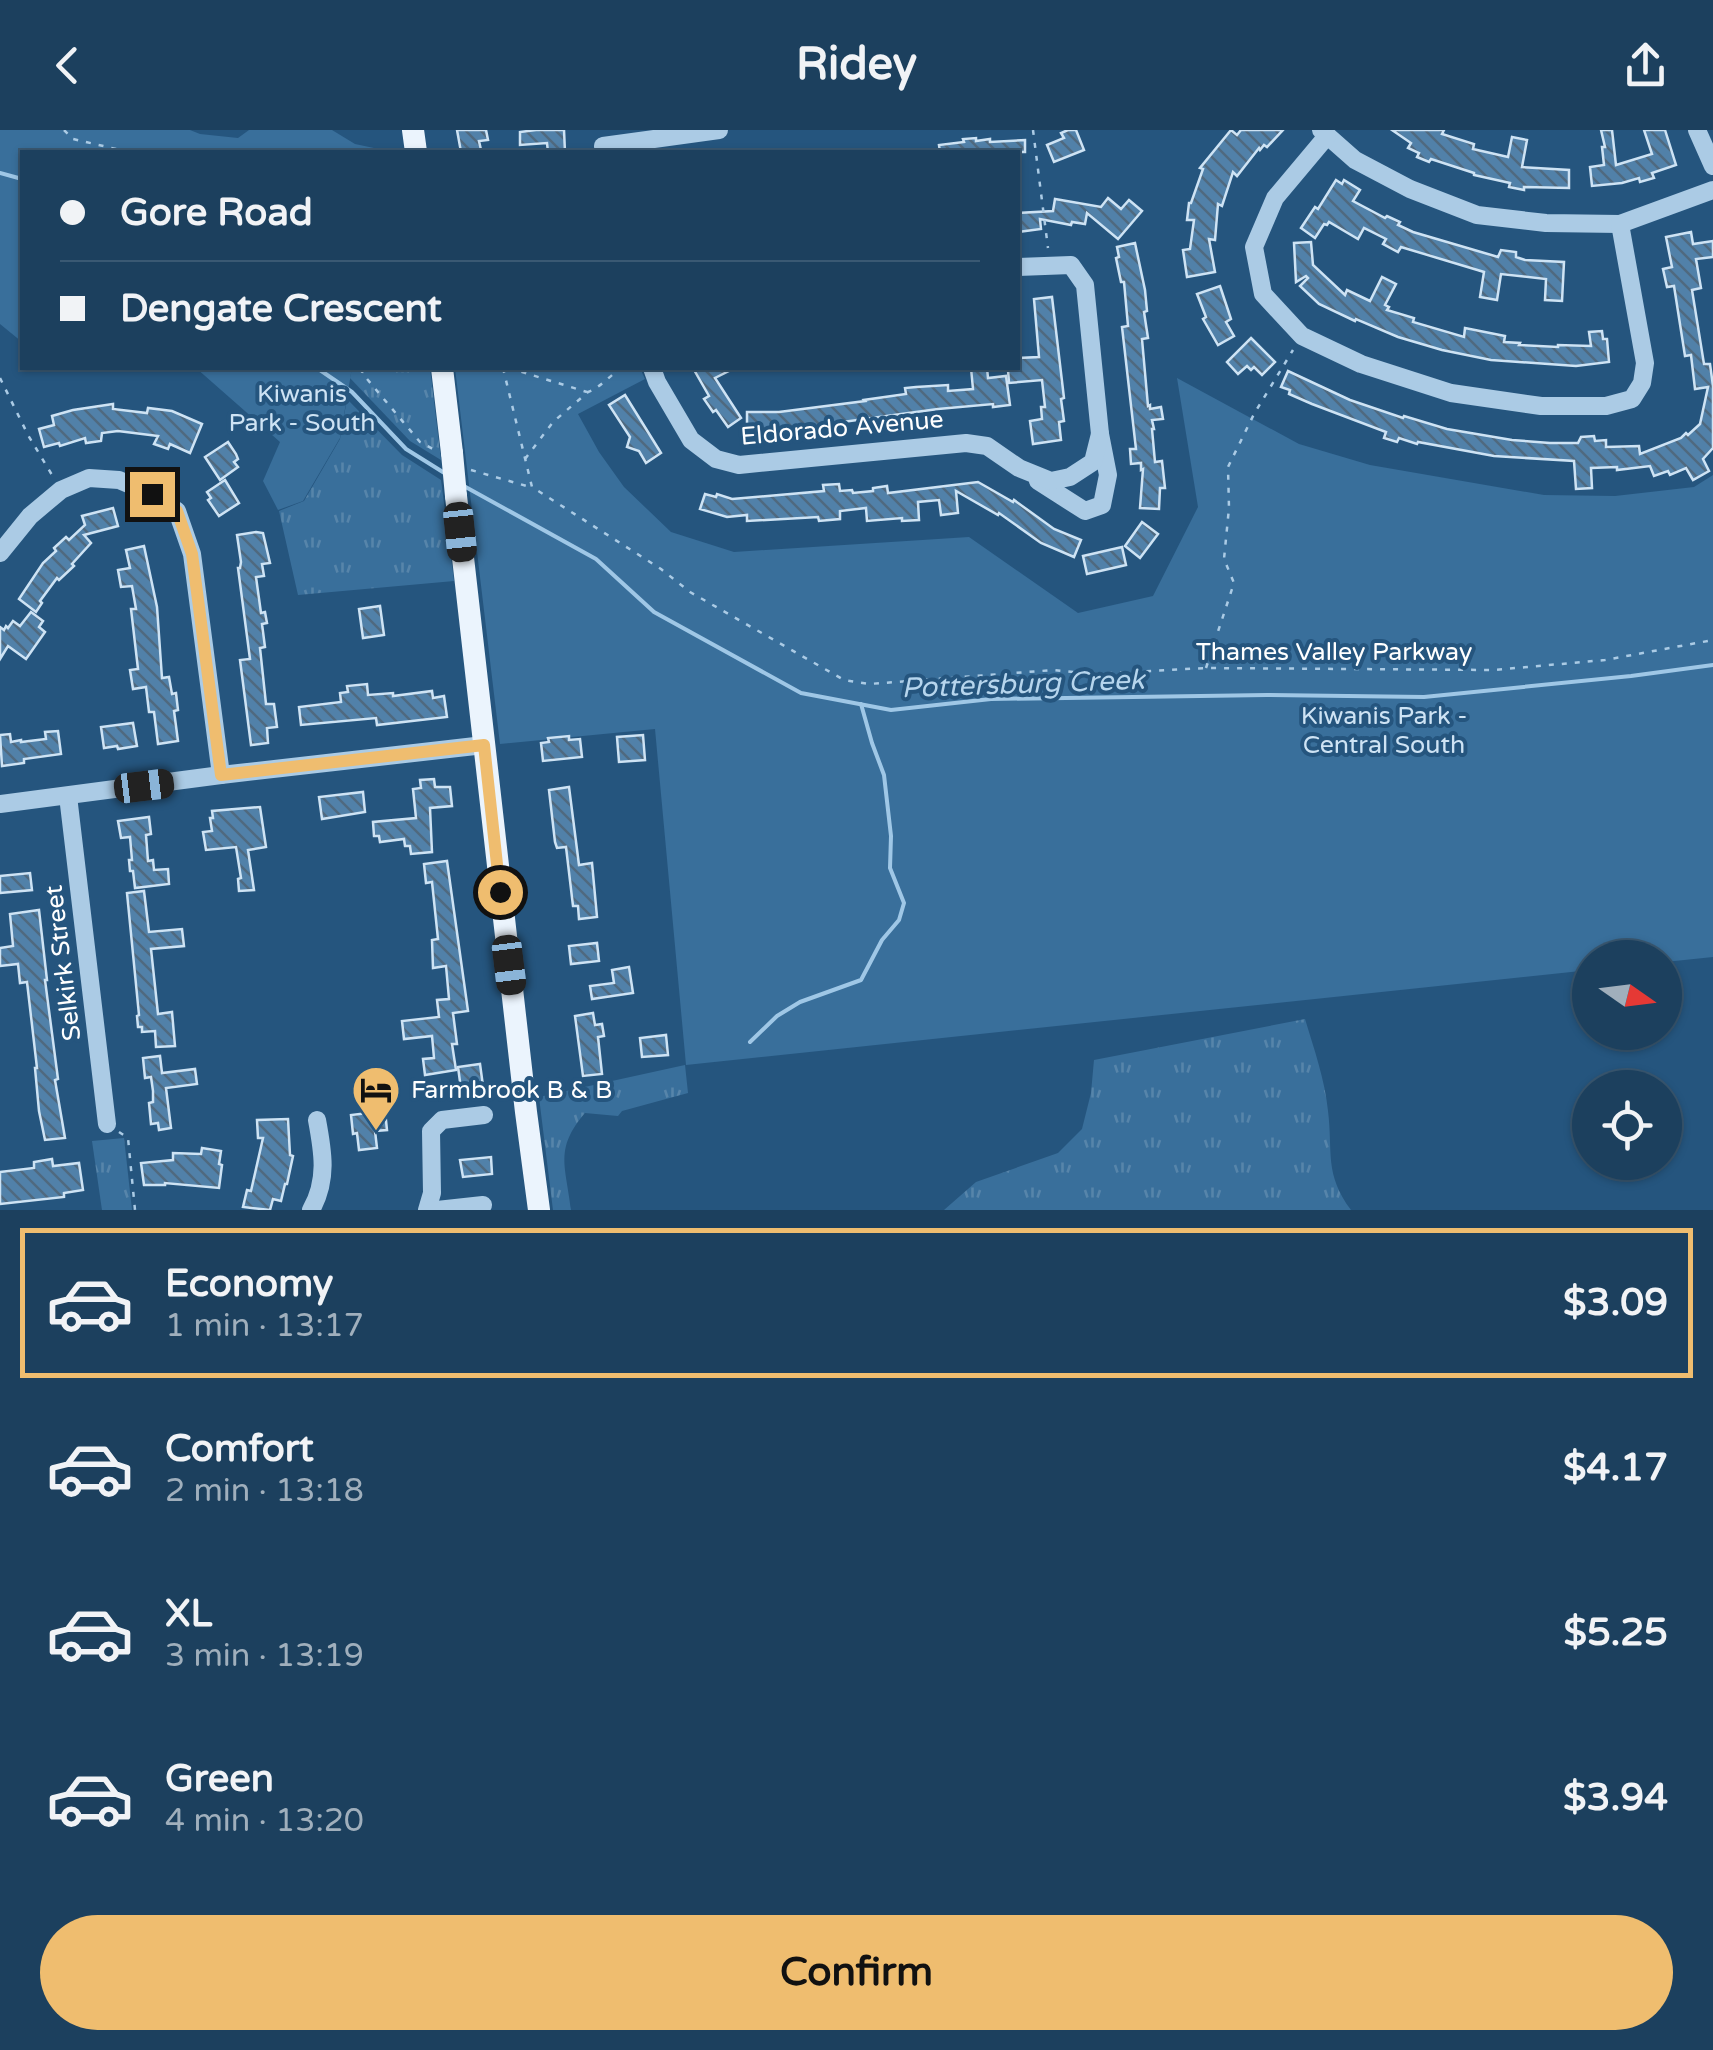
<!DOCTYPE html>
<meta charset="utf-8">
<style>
:root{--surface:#1c405e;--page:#254764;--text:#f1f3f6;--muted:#a0afbc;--line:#3a5973;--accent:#efbd6f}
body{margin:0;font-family:"Varela Round",sans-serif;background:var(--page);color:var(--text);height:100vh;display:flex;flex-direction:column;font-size:38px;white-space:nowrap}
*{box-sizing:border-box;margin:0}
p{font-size:32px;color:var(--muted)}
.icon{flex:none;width:55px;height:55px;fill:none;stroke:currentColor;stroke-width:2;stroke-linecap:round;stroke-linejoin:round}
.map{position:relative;height:1080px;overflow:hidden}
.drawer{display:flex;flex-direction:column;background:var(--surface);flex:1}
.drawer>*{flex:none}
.top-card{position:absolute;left:20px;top:20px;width:1000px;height:220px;border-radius:0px;box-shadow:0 2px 8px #0004,0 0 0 2px var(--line);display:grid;align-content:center;height:220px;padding:0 40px;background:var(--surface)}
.needle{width:65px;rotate:104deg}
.controls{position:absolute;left:1572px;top:810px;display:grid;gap:20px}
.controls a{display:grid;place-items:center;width:110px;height:110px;border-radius:50%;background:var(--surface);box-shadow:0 2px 8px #0004,0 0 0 2px var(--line);font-size:50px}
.end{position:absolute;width:45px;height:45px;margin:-22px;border:12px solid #efbd6f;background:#111;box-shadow:0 0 0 5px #111}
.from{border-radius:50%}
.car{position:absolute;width:30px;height:60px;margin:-30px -15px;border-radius:12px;box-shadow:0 0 8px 2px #0007;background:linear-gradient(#222 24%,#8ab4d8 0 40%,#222 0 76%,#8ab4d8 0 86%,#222 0)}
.top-card b{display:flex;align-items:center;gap:35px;height:95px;font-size:38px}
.top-card b+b{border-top:2px solid var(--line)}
.top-card i{width:25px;height:25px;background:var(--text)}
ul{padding:18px 0 0;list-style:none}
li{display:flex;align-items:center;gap:30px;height:150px;margin:0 20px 15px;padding:0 20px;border:5px solid transparent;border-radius:0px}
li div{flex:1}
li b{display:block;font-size:38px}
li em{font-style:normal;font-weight:800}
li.current{border-color:var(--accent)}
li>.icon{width:90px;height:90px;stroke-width:1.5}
.cta{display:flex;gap:20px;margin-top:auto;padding:20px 40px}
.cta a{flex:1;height:115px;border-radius:60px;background:var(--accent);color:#111;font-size:40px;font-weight:800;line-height:115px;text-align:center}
header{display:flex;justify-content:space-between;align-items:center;height:130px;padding:0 40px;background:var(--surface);font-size:45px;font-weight:800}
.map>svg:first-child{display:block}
.grass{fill:url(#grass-tufts)}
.park{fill:#396f9b}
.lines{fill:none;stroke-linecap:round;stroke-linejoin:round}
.stream{stroke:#9fc7e6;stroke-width:4}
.building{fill:url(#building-back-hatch);stroke:#cee3f4;stroke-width:2.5}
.path{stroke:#abcbe5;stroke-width:2.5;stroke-dasharray:5 8;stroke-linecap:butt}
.minor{stroke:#abcbe5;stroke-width:18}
.major{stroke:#ebf4fd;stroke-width:22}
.major-bridge{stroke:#ebf4fd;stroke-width:22}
.route{stroke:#efbd6f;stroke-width:12}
.labels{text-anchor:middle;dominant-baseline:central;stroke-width:8;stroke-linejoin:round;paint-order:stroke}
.park-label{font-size:25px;fill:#cee3f4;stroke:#25557e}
.street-label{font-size:25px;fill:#fff;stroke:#25557e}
.poi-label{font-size:25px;fill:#fff;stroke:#25557e;text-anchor:start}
.water-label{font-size:28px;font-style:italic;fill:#b6d5ed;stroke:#25557e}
</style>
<header><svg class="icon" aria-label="back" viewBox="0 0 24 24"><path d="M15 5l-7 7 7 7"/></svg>Ridey<svg class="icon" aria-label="share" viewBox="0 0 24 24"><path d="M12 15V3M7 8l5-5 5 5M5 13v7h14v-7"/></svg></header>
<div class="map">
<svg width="1713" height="1080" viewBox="0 0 1713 1080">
<defs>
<pattern id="grass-tufts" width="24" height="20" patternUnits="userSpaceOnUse" patternTransform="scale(2.5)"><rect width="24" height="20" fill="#396f9b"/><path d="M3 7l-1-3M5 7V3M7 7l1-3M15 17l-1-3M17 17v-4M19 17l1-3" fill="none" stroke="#5785aa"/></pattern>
<pattern id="building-back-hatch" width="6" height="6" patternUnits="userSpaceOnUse" patternTransform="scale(2.5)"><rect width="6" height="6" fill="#5181a9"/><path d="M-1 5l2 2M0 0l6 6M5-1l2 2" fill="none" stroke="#4f697f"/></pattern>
</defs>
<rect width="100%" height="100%" fill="#25557e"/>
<g class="grass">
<polygon points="352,238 430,238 441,330 410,311 350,248"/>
<polygon points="347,269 402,325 441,350 454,451 298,465 279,381 304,371 340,309"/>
<path d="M 1305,889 C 1314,919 1325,950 1328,981 C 1333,1022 1324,1044 1351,1080 L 944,1080 L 976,1052 L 1058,1023 L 1082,999 L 1091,963 L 1094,930 Z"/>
<path d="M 685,935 L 688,963 L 622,981 L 618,986 L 585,983 C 554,1019 566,1036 571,1080 L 553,1080 L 539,967 Z"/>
<polygon points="124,1008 132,1080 102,1080 92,1011"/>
</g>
<g class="park">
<polygon points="0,0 190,0 200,4 238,8 249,0 332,0 355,14 393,22 22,22 22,212 0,194"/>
<polygon points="196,238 352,238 340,308 303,371 278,380 263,351 280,312"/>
<polygon points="455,238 640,238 645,249 578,284 599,322 624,357 671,402 734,422 969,407 1078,483 1153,466 1198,377 1177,248 1299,314 1370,335 1544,365 1615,366 1694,357 1713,345 1713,827 1665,832 1665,828 1590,828 1590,840 686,935 655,599 500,614"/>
</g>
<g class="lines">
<g class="stream">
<polyline points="0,43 22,49"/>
<polyline points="317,238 352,262 406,319 446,344"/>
<polyline points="462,355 596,429 654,482 801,563 891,580 991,569 1267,565 1424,567 1631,546 1713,535"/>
<polyline points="750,912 777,886 800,872 861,850 882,810 899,790 904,773 890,738 891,706 884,645 872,613 861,574"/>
</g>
</g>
<g class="building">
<polygon points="457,0 486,0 488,10 479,11 481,20 461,22"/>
<polygon points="536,0 564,0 565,22 548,22 547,13 520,15 520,2"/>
<polygon points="1068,0 1076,0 1084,20 1054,32 1047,15 1064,8 1061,3"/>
<polygon points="1231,0 1237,5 1241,0 1283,0 1267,17 1264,15 1260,20 1259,18 1237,46 1233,42 1222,76 1218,74 1215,110 1209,109 1215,142 1187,147 1183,120 1190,119 1194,90 1187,90 1189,73 1191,73 1203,39 1200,38"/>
<polygon points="1392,0 1444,0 1442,4 1474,14 1473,19 1508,27 1512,7 1527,10 1522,37 1569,40 1569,58 1524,57 1524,60 1509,57 1510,53 1474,45 1474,43 1431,29 1429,32 1417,27 1419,23 1408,18 1411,13"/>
<polygon points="1601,0 1612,0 1616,35 1652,24 1644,0 1665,0 1676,35 1652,43 1654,48 1640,52 1639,48 1622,53 1592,56 1590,37 1604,35 1602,17 1605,17"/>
<polygon points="976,8 976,11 990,9 990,12 1025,10 1025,22 940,22 939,15 964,12 963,9"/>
<polygon points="1336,50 1342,54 1344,50 1360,60 1353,71 1385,88 1387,86 1400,92 1398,95 1413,102 1498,127 1501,120 1516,122 1516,127 1525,130 1564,132 1562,171 1545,170 1546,149 1501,144 1497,170 1480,167 1484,142 1401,117 1398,122 1383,114 1386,109 1364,98 1358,109 1329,92 1327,95 1324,94 1315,108 1301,98 1315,77 1318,79"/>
<polygon points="1108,68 1121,79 1129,70 1142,81 1118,109 1087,83 1085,94 1072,92 1071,95 1040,89 1041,99 1018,102 1018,83 1053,81 1055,69 1101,77"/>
<polygon points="1691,102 1693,114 1713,111 1713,127 1696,129 1701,158 1692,160 1704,234 1710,234 1713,256 1713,318 1703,329 1709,341 1693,350 1686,338 1670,345 1668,341 1654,346 1650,336 1617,340 1617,337 1591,338 1592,358 1576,359 1574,331 1494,326 1418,312 1417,314 1399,308 1397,312 1384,308 1386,302 1312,274 1289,264 1290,260 1281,257 1288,241 1350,270 1403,288 1404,286 1447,299 1512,310 1550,313 1578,313 1581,307 1594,306 1595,311 1606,310 1606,317 1639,316 1640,324 1681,308 1686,303 1688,305 1700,294 1708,257 1695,259 1691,225 1685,226 1674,156 1667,157 1663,139 1672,137 1666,107"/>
<polygon points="1311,112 1313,135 1345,165 1347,160 1370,171 1382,147 1396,154 1385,175 1389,177 1387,180 1414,188 1413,192 1464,207 1465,198 1505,206 1504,212 1520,213 1519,215 1558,217 1558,215 1591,216 1589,202 1602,201 1603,209 1607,209 1609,232 1576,236 1491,230 1442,220 1398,207 1356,189 1355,191 1319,174 1300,156 1308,148 1306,146 1296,152 1294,113"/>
<polygon points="1135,113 1145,160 1147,181 1144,182 1148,208 1142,209 1148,276 1150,275 1150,279 1161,277 1163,289 1152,290 1154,299 1152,299 1155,332 1162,331 1165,358 1160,358 1159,379 1140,378 1143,339 1141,340 1141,333 1131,334 1130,319 1136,319 1122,197 1128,196 1124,152 1121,152 1116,128 1119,127 1117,117"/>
<polygon points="1220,156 1231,189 1226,192 1234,206 1218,215 1203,189 1206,187 1197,164"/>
<polygon points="1052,167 1064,268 1061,269 1064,291 1059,292 1061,310 1033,314 1030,291 1042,289 1041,277 1045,277 1042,250 1009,253 1008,240 1018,238 1018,228 1039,227 1034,169"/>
<polygon points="1251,208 1275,232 1262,245 1254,237 1251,240 1247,236 1238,244 1227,232"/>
<polygon points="693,238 735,238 715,248 741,288 728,297 716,280 713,282 704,269 709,266"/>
<polygon points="971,238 987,238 988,248 1006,246 1010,275 993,277 993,274 938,279 784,300 747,300 747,282 779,282 865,271 864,270 906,264 905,258 916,257 948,255 948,261 973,259"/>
<polygon points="625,265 661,323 646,333 639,321 627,317 630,307 609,275"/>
<polygon points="113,274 113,279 147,283 148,278 172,281 202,294 190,323 170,314 168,319 154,314 158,306 118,301 102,303 101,311 86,313 85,308 60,316 59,313 44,317 39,299 54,295 52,286 73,280"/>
<polygon points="228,312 236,324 238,329 234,332 238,337 220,350 205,327"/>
<polygon points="225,350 239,373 219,386 208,370 211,368 207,362"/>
<polygon points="978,352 1013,372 1014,370 1054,399 1081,410 1074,427 1041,413 999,383 998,385 956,361 958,383 941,385 939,370 918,372 919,390 902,391 902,388 867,391 866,378 840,381 840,389 819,391 818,387 747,391 747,385 727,387 700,379 705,364 716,367 717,364 732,369 779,365 824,361 823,355 839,354 840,361 852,360 853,363 873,361 873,358 887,356 888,363"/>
<polygon points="113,378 118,396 84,405 91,413 72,434 74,436 59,450 57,448 40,471 42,473 36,482 19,469 43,433 56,421 54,418 66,407 69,410 85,395 82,386"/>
<polygon points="1142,392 1158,404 1140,428 1125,416"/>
<polygon points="256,402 263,403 270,433 262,434 264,446 256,447 261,483 265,482 267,493 262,494 265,517 260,518 266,574 274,574 277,597 267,598 268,613 251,615 240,530 250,529 238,438 240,438 241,432 237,405"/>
<polygon points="144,416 157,477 162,548 169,547 172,564 176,563 178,580 174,581 178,611 158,614 154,582 149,582 146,557 133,559 130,540 138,539 131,479 136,479 132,456 121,457 118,440 130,438 126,420"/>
<polygon points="1122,417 1126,435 1087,444 1083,426"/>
<polygon points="380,476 384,505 363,508 359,479"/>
<polygon points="31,482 43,491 39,497 45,502 26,529 8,516 0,529 0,497 4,500 6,496 8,498 13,491 20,496"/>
<polygon points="367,554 368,565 393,563 393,566 432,561 433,568 444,566 447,587 377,595 376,588 301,595 299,577 341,572 340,563 348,562 347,556"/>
<polygon points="133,593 137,616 118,619 117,616 104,618 101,597"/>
<polygon points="58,601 61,624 24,629 24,633 2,636 0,605 10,604 11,612 21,610 21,612 46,609 45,602"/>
<polygon points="643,605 645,630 619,632 617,607"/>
<polygon points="569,606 569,610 580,609 582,627 543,631 541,613 549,612 548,608"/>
<polygon points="434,649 435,657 450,657 452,676 430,678 432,722 411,724 410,716 405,716 404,709 380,712 379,706 374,706 373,692 416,688 413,659 421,658 420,650"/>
<polygon points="569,657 579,735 592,733 597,787 579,789 578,776 573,776 566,717 557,718 555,712 549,660"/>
<polygon points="363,662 365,682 322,689 319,667"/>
<polygon points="260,677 266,717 248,720 254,760 239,761 238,749 241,748 236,717 206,720 203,702 212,701 210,688 213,688 212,681"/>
<polygon points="149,687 151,704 146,705 148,731 153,730 154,740 168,739 169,754 135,758 133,741 130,741 129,730 132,730 130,707 121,708 118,691"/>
<polygon points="447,731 468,881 453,883 457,914 452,914 456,940 425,945 423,929 434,928 432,906 404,909 402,891 439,887 437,870 449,869 446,836 433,838 432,810 438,809 432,752 426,753 424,734"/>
<polygon points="30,743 32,760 0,763 0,746"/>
<polygon points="144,761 149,802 182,799 184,816 151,819 158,884 172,882 175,916 156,917 155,901 142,902 142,897 138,897 137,886 139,885 127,763"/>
<polygon points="39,780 47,850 45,850 58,949 55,950 65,1008 45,1010 39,981 35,938 37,938 27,852 20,853 18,834 0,836 0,818 13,816 10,784"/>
<polygon points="597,813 599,831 571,834 569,816"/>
<polygon points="629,837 633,863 592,869 590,856 614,853 612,840"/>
<polygon points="593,883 595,895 602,894 604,906 598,907 602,944 583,946 575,886"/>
<polygon points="666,905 668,925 642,927 640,908"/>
<polygon points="160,926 162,943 195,939 197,954 166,958 171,998 159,1000 158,993 151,994 149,973 153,972 153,961 151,947 145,948 143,928"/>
<polygon points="480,934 483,956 461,959 458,937"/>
<polygon points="385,981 387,1000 375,1001 377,1018 359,1020 357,1003 353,1004 351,985"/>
<polygon points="288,989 290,1025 293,1026 287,1054 285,1054 281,1071 273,1069 270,1080 243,1077 247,1060 251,1061 263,1008 258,1008 257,990"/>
<polygon points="202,1018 221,1021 219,1034 222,1035 219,1058 165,1053 165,1055 144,1055 141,1033 173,1030 173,1023 201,1024"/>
<polygon points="491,1027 492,1044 463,1047 460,1030"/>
<polygon points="52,1029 53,1036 79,1033 83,1060 64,1063 64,1067 0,1074 0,1042 34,1038 34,1032"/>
</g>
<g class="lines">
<g class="path">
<polyline points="64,0 73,9 129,22"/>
<polyline points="1033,0 1048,118"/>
<polyline points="363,238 362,243 420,312 433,319"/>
<polyline points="503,238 532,357 661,439 690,462 844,550 869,554 1054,540 1092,544 1206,538 1494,540 1605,530 1713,510"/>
<polyline points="509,238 587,262"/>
<polyline points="0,248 28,305 52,345"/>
<path d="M 525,329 L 553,292 L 588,262 C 602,257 610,244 623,238"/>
<polyline points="471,340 530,357"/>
<polyline points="1206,538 1234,453 1224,429 1229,378 1228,337 1254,284 1293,220"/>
<polyline points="119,1002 128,1008 135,1080"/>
</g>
<g class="minor">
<polyline points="1321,0 1355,30 1410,59 1477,85 1546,93 1620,94 1713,60"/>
<polyline points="1697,0 1713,36"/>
<polyline points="1327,6 1275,68 1254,117 1263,164 1302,206 1361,234 1451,263 1541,276 1606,276 1632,269 1642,253 1645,233 1620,94"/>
<polyline points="603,16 719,0"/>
<polyline points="1018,137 1071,135 1085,155 1100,304 1108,345 1102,375 1085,381 1038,351"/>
<polyline points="652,238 657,252 691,310 716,329 739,335 966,313 987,316 1019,338 1051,351 1070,347 1093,332 1100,304"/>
<polyline points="0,423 30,386 61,360 89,348 119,350 152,364 177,381 192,424 221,645"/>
<polyline points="68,666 107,994"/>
<polyline points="0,674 221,645 484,615"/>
<path d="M 311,1080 C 328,1050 323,1022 317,990"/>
<polyline points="427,1080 432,1063 431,1001 442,990 484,985"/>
<polyline points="437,1080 483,1075"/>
</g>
<g class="major">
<polyline points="413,0 416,22"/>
<polyline points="442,238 452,323"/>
<polyline points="456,366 526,982 539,1080"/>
</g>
<polyline class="major-bridge" points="452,323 456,366"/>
</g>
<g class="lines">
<polyline class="route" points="152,364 177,381 192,424 221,645 484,615 500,762"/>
</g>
<defs>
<g id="hotel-pin" transform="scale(2.5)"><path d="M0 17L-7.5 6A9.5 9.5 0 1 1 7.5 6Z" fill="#efbd6f" stroke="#25557e"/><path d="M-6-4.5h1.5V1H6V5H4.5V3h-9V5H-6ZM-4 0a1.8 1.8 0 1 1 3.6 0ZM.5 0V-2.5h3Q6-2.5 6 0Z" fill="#111"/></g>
</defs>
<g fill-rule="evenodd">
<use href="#hotel-pin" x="376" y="960"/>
</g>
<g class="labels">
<g class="park-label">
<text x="302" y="264">Kiwanis<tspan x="302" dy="29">Park - South</tspan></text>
<text x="1384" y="586">Kiwanis Park -<tspan x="1384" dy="29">Central South</tspan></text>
</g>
<g class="street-label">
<text transform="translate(842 298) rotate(-5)">Eldorado Avenue</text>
<text x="1334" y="522">Thames Valley Parkway</text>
<text transform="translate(63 833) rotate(-97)">Selkirk Street</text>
</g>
<g class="poi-label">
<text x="411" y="960">Farmbrook B &amp; B</text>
</g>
<g class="water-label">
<text transform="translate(1023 554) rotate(-2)">Pottersburg Creek</text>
</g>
</g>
</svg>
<div class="controls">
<a><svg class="needle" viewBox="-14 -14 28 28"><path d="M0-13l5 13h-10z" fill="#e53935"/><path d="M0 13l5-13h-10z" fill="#a0afbc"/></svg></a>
<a><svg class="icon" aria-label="locate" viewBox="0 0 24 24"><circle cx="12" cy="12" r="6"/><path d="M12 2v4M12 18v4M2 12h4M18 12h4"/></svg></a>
</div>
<i class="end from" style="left:500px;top:762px"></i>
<i class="end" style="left:152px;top:364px"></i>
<i class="car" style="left:460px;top:402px;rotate:174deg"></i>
<i class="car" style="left:144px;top:656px;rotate:83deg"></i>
<i class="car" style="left:509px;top:835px;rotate:173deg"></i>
<div class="top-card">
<b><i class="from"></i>Gore Road</b>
<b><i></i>Dengate Crescent</b>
</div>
</div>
<section class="drawer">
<ul>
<li class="current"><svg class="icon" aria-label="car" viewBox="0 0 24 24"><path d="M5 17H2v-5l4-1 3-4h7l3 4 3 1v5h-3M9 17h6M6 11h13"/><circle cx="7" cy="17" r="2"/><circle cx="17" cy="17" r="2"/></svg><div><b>Economy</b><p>1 min · 13:17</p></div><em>$3.09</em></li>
<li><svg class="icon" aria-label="car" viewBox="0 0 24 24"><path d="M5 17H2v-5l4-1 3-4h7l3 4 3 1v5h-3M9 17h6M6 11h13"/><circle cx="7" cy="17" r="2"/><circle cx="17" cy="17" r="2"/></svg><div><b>Comfort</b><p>2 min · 13:18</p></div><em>$4.17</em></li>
<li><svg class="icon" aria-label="car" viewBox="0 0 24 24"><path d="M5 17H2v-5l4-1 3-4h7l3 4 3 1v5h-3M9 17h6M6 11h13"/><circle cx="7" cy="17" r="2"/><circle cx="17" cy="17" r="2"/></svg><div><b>XL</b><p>3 min · 13:19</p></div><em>$5.25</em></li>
<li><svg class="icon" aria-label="car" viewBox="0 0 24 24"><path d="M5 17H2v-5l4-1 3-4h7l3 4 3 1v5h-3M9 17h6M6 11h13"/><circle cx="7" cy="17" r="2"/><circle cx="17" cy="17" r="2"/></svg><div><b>Green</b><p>4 min · 13:20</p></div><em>$3.94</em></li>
</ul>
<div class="cta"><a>Confirm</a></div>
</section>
